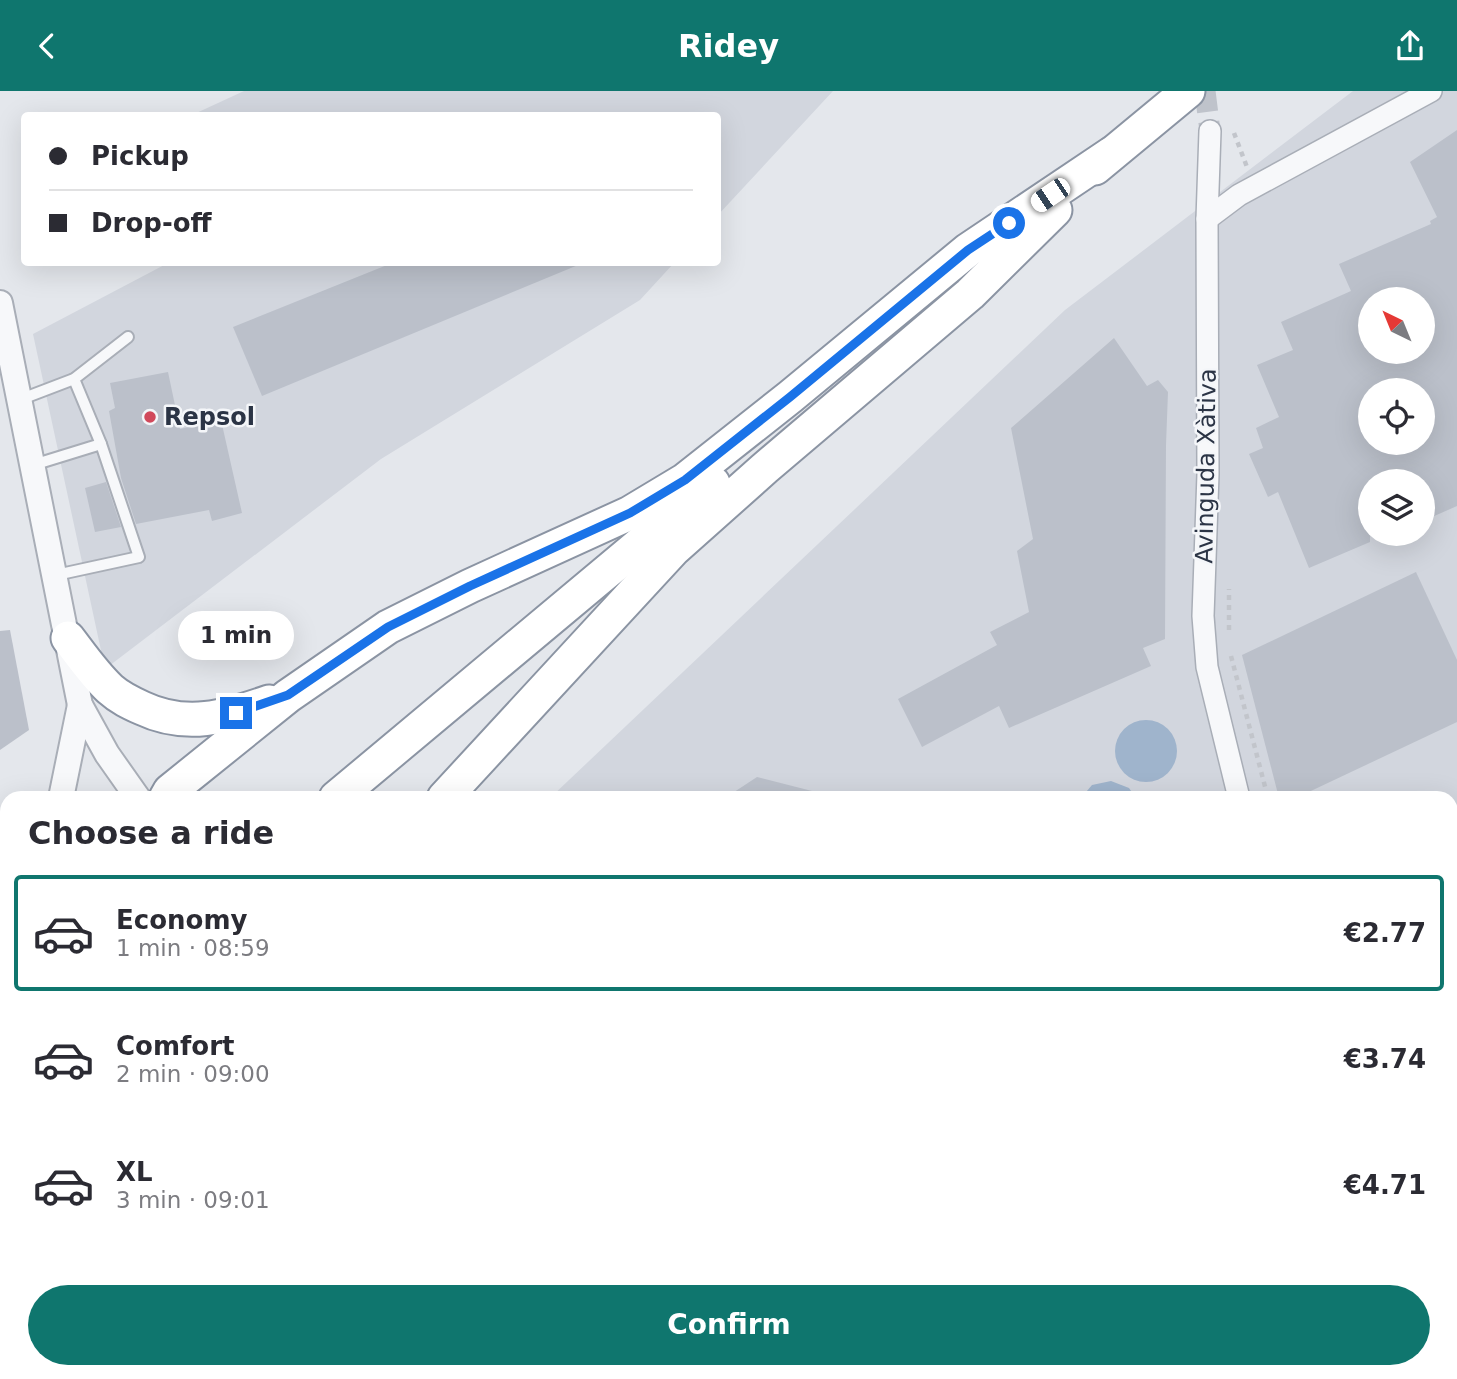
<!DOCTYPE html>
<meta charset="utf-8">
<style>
:root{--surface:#fff;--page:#f2f2f3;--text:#2b2b33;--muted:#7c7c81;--line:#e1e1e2;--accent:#0f766e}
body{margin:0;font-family:"DejaVu Sans",sans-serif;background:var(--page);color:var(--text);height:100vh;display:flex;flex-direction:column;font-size:26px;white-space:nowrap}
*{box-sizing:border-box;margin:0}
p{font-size:23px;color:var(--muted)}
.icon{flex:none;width:38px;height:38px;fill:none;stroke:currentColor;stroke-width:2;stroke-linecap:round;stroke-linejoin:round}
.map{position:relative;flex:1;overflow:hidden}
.details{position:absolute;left:0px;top:700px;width:1458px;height:588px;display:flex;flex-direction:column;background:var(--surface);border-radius:21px 21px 0 0;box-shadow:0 7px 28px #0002}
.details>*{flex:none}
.hud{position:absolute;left:21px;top:21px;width:700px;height:154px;border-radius:7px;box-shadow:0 7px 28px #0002;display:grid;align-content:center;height:154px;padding:0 28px;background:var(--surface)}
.needle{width:46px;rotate:317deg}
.tools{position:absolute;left:1358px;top:196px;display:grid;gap:14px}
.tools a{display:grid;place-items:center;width:77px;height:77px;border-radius:50%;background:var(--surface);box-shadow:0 7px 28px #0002;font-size:35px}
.end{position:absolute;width:32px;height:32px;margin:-16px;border:9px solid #1a73e8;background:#fff;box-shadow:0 0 0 4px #fff}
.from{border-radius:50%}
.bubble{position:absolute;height:49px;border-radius:24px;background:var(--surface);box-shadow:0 7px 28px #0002;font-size:23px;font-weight:800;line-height:49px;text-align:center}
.car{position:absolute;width:21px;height:42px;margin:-21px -10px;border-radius:9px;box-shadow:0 0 5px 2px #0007;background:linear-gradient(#fff 24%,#345 0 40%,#fff 0 76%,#345 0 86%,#fff 0)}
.hud b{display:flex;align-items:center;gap:24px;height:66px;font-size:26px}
.hud b+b{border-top:2px solid var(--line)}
.hud i{width:18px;height:18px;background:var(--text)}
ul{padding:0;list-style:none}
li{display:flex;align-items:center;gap:21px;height:116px;margin:0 14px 10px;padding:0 14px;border:4px solid transparent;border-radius:7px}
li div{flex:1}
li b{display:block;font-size:26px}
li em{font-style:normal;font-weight:800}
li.selected{border-color:var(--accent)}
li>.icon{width:63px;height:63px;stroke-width:1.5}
h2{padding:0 28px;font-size:32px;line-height:84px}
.button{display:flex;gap:14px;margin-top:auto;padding:14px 28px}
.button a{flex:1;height:80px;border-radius:42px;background:var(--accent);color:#fff;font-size:28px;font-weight:800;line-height:80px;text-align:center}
header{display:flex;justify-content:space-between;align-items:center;height:91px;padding:0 28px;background:var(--accent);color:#fff;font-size:32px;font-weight:800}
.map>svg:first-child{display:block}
.built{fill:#d2d6de;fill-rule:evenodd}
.water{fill:#9fb4cc}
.building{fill:#bbc0ca;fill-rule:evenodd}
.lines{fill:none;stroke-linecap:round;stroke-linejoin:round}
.minor-tunnel{stroke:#bfc3cb;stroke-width:21;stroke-dasharray:21 10;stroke-linecap:butt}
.service-casing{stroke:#a9aeb7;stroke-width:14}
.minor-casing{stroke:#a9aeb7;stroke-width:24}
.tertiary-casing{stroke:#a9aeb7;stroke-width:28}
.secondary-casing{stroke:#a9aeb7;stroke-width:32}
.trunk-casing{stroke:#8b94a3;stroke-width:37}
.path{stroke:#c2c5cb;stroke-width:4.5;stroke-dasharray:5 5;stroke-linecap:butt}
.service{stroke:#f7f8fa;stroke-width:10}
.minor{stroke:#f7f8fa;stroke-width:21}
.tertiary{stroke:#f7f8fa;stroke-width:24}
.secondary{stroke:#fff;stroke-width:28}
.trunk{stroke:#fff;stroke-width:33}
.route{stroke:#1a73e8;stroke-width:9}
.poi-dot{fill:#d1495b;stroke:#f4f6f9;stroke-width:2.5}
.labels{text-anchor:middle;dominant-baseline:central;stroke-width:5;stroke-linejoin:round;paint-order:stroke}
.poi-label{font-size:24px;font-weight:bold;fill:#2b3445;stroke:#f4f6f9;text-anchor:start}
.street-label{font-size:24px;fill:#2b3445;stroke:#f4f6f9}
</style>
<header><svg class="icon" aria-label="back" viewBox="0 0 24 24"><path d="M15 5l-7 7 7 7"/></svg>Ridey<svg class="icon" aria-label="share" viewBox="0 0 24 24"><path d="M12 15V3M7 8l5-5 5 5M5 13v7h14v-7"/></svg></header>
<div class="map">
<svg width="1457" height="1288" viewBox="0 0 1457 1288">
<rect width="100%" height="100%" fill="#e4e7ec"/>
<g class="built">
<polygon points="244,0 833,0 718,124 718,24 192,24"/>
<path d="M 1353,0 L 1457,0 L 1457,1288 L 275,1288 L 274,1281 L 1451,1281 L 1451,707 L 550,707 L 1065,219 ZM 1370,208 L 1423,208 L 1423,261 L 1370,261 ZM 1370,299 L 1423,299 L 1423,352 L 1370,352 ZM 1370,390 L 1423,390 L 1423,443 L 1370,443 Z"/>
<polygon points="168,172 674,172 640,209 381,368 105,578 33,243"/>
</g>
<g class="water">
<circle cx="1146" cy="660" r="31"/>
<polygon points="1111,690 1129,697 1136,707 1081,707 1092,694"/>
</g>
<g class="building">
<path d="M 1457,39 L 1457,415 L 1423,430 L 1423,390 L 1370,390 L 1370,451 L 1309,477 L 1278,401 L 1268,406 L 1249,363 L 1263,357 L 1256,337 L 1279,326 L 1257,274 L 1293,259 L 1281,231 L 1351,200 L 1339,173 L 1431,133 L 1430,130 L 1437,126 L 1410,71 ZM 1370,208 L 1423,208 L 1423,261 L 1370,261 ZM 1370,299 L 1423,299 L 1423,352 L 1370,352 Z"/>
<polygon points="392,172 583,172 262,305 233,236"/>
<polygon points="1114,247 1147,295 1158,289 1168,301 1166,354 1165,548 1143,557 1151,575 1009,637 999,615 922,656 898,608 997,554 990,541 1029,521 1017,460 1033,448 1011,337"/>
<polygon points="168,281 180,338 221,329 242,422 212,430 209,419 136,433 121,387 109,320 115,317 110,292"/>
<polygon points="106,391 121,436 95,441 85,397"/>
<polygon points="1416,481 1457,569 1457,631 1296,707 1279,707 1242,564"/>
<polygon points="10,539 29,639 0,659 0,540"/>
<polygon points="757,686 812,700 811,707 725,707"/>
</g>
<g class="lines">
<polyline class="minor-tunnel" points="1205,0 1210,40"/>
<g class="service-casing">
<g id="service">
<polyline points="74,288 101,353"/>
<polyline points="19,309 74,288 128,246"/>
<polyline points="33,374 101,353 139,466 56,484"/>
<polyline points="0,759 7,762"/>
</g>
</g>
<g class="minor-casing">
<g id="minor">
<polyline points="1210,40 1207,128 1208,383 1203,525 1207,576 1239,707"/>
<polyline points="1207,128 1239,104 1431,0"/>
<polyline points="0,1117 7,1111"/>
<polyline points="253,1281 255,1288"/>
<polyline points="1384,1281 1385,1288"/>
<polyline points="0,1282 6,1288"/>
</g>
</g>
<g class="tertiary-casing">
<g id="tertiary">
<polyline points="0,212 80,614 107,663 138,707"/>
<polyline points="61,707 80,614"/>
</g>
</g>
<g class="secondary-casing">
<polyline id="secondary" points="219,1281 220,1288"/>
</g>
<g class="trunk-casing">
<g id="trunk">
<polyline points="1095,77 1188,0"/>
<path d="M 68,547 C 81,564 94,583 110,598 C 120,607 131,612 142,617 C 186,638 226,626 269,611"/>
<polyline points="166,707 170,700 288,605 388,536 470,495 630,422 685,389 790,306 968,159 1111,63"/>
<polyline points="336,707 713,392"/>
<polyline points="444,707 673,459 765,377 970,203 1055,119"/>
<polyline points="0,826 7,816"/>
<polyline points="0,975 7,970"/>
<polyline points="0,1054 7,1048"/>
</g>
</g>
<g class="path">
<polyline points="1234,42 1247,76"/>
<polyline points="1229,539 1229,498"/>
<polyline points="1231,565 1268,707"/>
<polyline points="1410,1281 1412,1288"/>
<polyline points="31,1288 39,1281"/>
</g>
<use href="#service" class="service"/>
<use href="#minor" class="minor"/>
<use href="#tertiary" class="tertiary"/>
<use href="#secondary" class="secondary"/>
<use href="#trunk" class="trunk"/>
</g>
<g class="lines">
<polyline class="route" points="236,622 288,604 388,536 470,495 630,422 685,389 790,306 968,159 1009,132"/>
</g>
<circle class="poi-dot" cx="150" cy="326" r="7"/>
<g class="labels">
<g class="poi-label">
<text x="164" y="326">Repsol</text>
</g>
<g class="street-label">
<text transform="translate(1206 375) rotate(-89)">Avinguda Xàtiva</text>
</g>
</g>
</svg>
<div class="tools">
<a><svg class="needle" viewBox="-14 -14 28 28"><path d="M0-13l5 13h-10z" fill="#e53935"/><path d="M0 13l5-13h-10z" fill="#7c7c81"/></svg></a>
<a><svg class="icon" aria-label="locate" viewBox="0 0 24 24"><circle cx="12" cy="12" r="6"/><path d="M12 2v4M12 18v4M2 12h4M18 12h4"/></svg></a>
<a><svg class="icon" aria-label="layers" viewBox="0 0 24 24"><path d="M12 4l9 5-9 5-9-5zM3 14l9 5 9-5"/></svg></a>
</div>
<i class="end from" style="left:1009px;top:132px"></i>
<i class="end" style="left:236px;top:622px"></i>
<div class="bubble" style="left:178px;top:520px;width:116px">1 min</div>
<i class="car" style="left:1050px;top:104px;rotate:236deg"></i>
<div class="hud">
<b><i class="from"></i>Pickup</b>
<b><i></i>Drop-off</b>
</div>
<section class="details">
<h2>Choose a ride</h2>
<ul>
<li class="selected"><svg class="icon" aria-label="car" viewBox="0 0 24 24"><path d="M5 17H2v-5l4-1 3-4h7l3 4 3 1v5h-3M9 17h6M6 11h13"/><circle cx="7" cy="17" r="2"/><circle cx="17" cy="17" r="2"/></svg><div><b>Economy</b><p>1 min · 08:59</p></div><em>€2.77</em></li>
<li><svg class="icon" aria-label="car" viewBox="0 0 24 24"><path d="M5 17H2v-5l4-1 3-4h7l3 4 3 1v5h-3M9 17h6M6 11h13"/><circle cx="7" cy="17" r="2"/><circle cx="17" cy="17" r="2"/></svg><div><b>Comfort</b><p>2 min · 09:00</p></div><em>€3.74</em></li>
<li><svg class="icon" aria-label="car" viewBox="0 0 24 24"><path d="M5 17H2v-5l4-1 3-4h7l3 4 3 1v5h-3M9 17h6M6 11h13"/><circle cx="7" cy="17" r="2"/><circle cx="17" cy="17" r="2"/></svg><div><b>XL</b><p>3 min · 09:01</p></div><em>€4.71</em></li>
</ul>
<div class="button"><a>Confirm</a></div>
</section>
</div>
